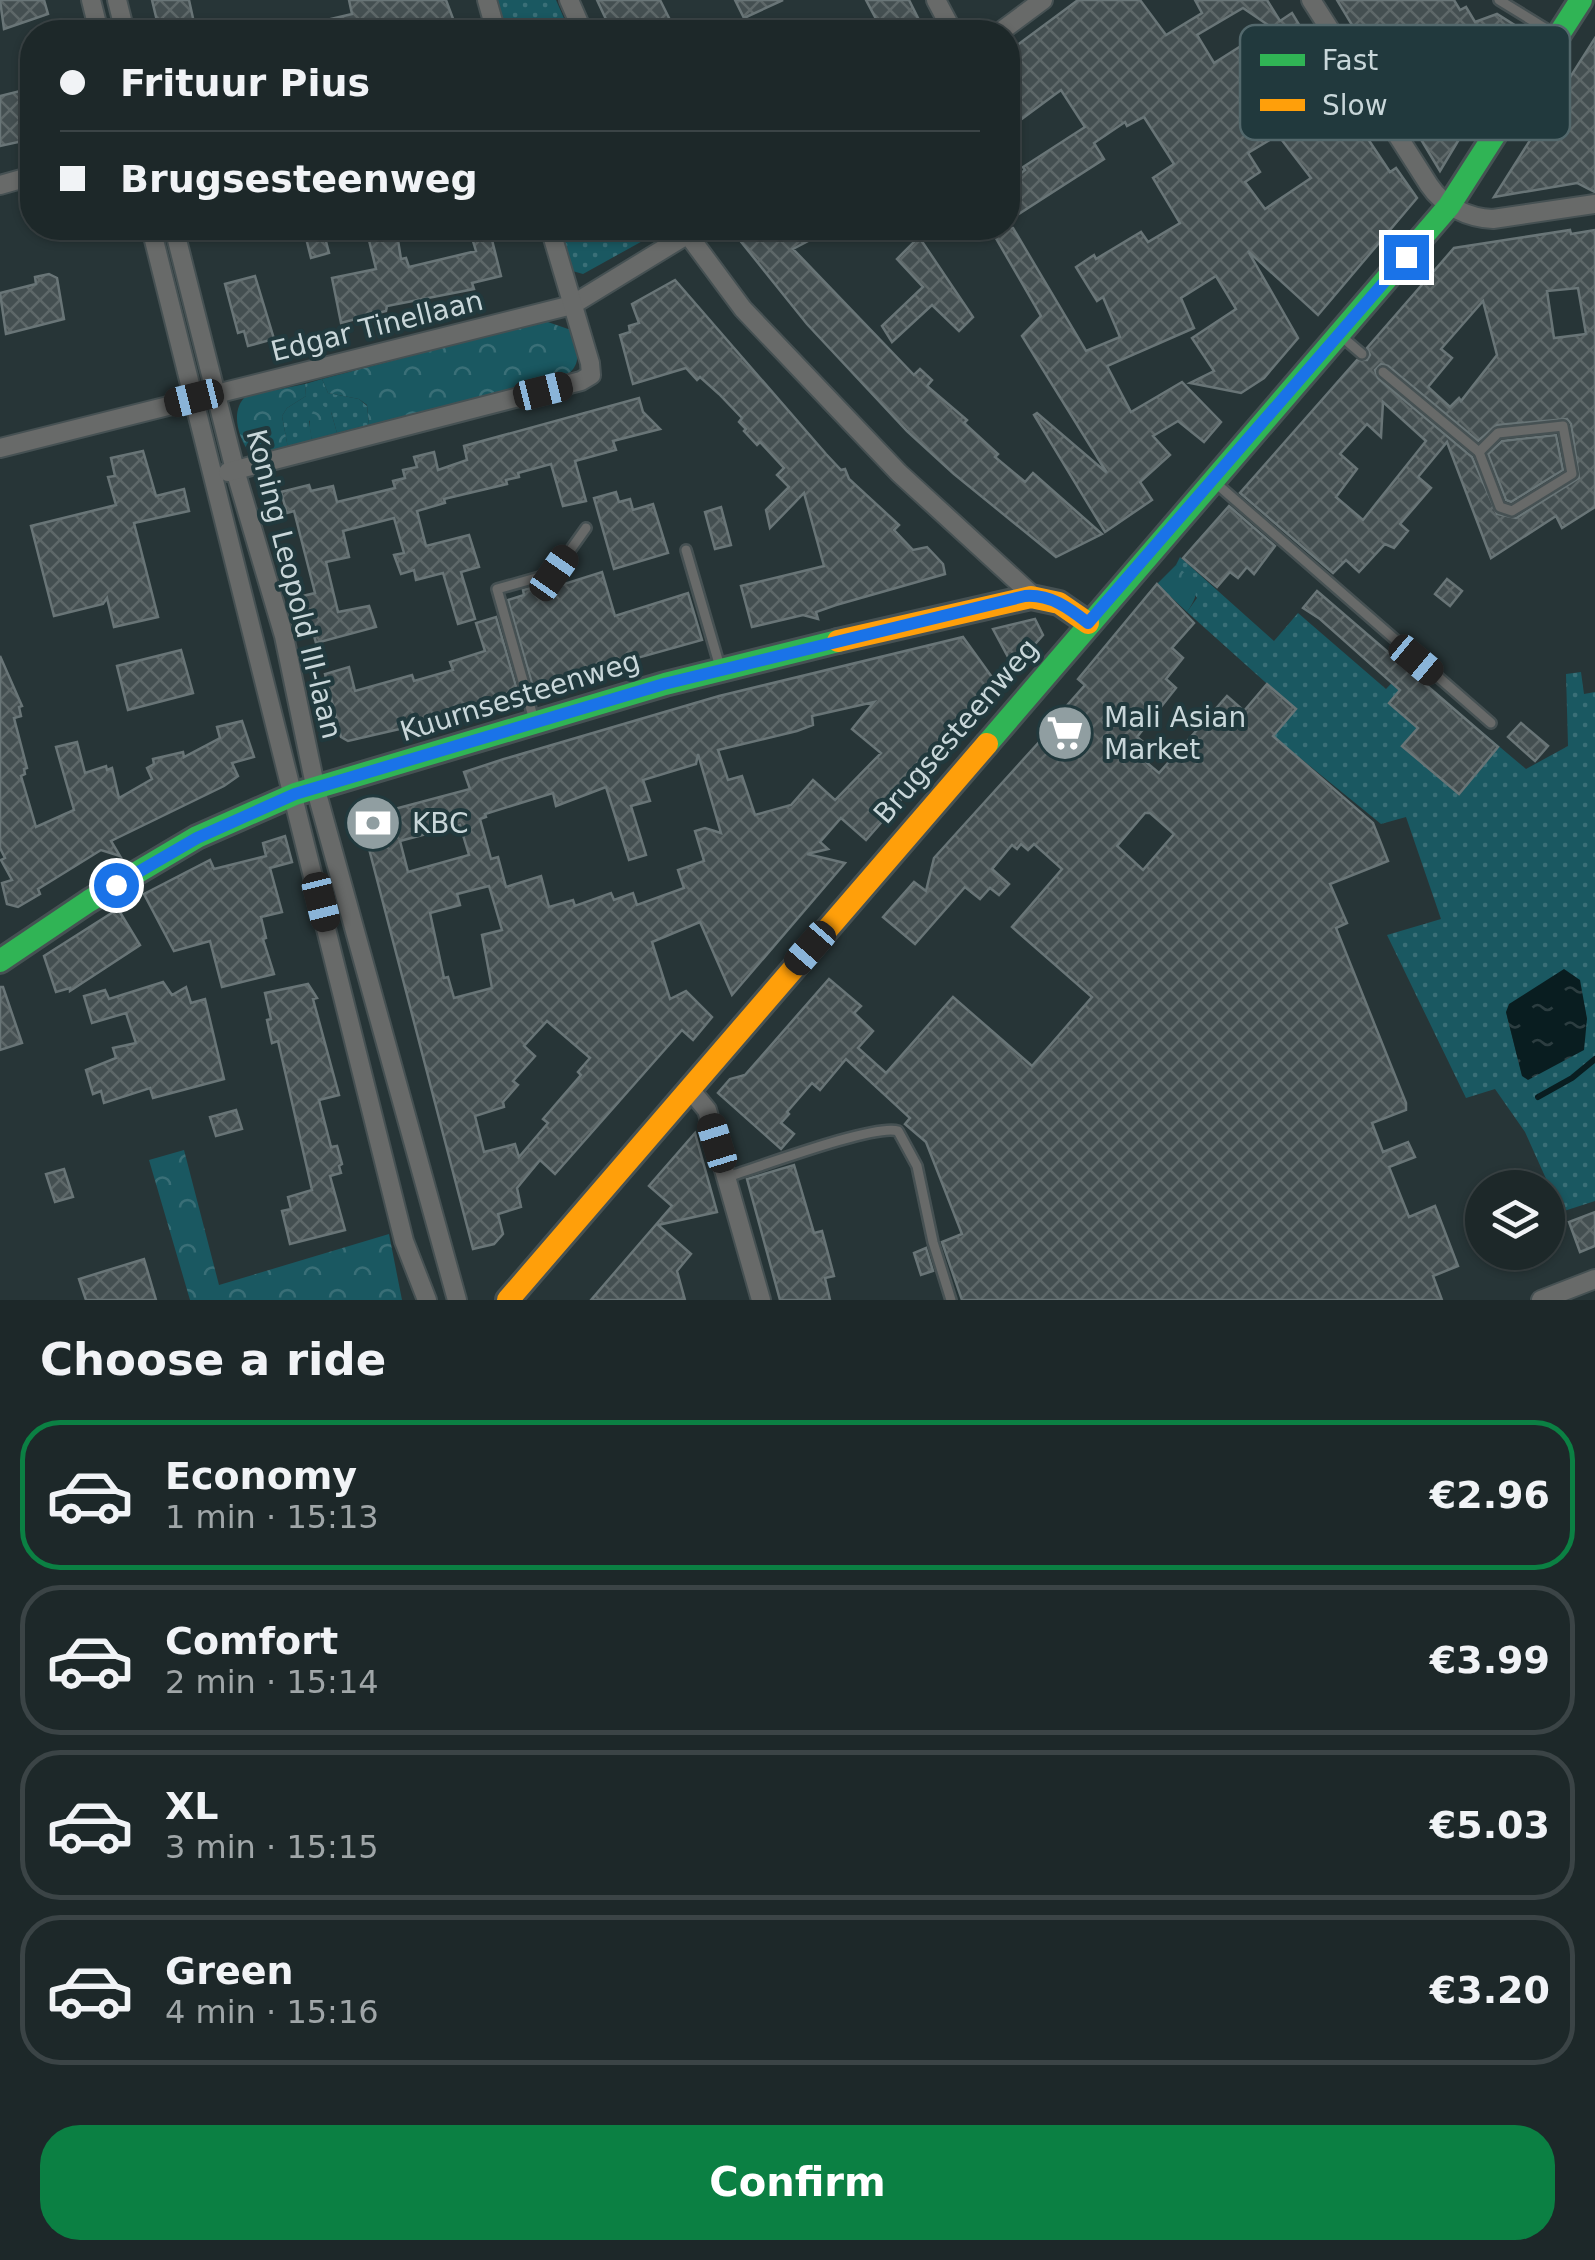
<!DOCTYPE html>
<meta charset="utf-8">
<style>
:root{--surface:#1d2829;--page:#2a3435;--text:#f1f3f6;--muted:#a0a6a8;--line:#3b4446;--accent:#0b8043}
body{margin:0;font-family:"DejaVu Sans",sans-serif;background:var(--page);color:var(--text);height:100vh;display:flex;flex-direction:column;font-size:38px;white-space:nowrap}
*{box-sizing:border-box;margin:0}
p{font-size:32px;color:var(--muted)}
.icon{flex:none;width:55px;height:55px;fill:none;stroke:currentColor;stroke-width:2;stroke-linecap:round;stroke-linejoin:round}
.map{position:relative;height:1300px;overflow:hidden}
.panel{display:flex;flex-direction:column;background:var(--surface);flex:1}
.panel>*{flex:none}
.top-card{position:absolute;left:20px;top:20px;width:1000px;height:220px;border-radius:40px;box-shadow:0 2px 8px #0004,0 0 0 2px var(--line);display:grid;align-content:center;height:220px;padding:0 40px;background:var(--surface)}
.buttons{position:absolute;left:1465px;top:1170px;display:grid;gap:20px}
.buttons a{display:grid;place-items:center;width:100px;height:100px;border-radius:50%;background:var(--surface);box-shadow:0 2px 8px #0004,0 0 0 2px var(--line);font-size:50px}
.end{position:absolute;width:45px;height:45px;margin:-22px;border:12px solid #1a73e8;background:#fff;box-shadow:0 0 0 5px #fff}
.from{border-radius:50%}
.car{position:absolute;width:30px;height:60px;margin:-30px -15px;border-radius:12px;box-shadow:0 0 8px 2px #0007;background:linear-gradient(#222 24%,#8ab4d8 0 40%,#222 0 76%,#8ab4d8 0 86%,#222 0)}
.top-card b{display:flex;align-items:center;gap:35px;height:95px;font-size:38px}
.top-card b+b{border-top:2px solid var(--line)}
.top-card i{width:25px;height:25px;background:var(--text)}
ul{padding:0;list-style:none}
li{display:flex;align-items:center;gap:30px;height:150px;margin:0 20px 15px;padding:0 20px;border:5px solid var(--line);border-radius:40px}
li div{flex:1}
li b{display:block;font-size:38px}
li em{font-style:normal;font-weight:800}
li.on{border-color:var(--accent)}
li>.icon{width:90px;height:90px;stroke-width:1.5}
h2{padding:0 40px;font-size:45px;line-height:120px}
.cta{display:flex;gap:20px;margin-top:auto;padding:20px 40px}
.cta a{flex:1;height:115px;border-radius:40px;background:var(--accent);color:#fff;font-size:40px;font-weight:800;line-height:115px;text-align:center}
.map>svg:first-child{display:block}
.grass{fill:url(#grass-dots);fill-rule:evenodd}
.forest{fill:url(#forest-crowns)}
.water{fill:url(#water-ripples)}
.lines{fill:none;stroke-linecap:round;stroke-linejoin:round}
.stream{stroke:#091d20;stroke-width:6}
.building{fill:url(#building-cross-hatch);stroke:#697577;stroke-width:2.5;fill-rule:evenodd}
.lane-casing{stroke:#465153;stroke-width:14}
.street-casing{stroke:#465153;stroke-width:22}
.fast-casing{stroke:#465153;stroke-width:28}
.slow-casing{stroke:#465153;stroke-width:28}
.lane{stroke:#686a69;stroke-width:9}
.street{stroke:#686a69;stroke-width:18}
.fast{stroke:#30b455;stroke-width:22}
.slow{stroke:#ff9f0a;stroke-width:22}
.route{stroke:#1a73e8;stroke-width:12}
.labels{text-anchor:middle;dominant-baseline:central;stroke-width:8;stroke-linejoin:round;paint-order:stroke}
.street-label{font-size:28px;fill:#c9d7da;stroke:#21393d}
.poi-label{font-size:28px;fill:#c9d7da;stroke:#21393d;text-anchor:start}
.key{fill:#21393d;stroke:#53686c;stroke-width:2.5}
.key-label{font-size:28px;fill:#c9d7da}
</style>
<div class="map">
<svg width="1595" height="1300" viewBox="0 0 1595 1300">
<defs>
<pattern id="grass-dots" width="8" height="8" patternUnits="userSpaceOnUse" patternTransform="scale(2.5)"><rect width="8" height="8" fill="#1a5861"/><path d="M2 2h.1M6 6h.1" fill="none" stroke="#3a6f77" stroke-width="1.8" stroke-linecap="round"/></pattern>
<pattern id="forest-crowns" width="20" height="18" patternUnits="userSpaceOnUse" patternTransform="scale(2.5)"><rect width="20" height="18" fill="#1a5861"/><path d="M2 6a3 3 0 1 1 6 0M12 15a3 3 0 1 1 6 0" fill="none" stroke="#3a6f77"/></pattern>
<pattern id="water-ripples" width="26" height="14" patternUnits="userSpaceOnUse" patternTransform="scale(2.5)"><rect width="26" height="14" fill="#091d20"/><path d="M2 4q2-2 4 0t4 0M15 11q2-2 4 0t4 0" fill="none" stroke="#2c3d40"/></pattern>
<pattern id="building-cross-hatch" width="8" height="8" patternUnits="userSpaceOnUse" patternTransform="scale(2.5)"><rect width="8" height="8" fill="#444f51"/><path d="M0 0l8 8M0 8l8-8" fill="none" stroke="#5e6869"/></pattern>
</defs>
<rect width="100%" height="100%" fill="#273537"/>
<g class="grass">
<polygon points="491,0 556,0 570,32 502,32"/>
<polygon points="556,228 666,228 583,274 569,270"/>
<polygon points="322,379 328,393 359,399 367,406 369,425 337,433 331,412 309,421 312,440 288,448 282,416 287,408 306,396 305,384"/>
<path d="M 1180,557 L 1274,641 L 1298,613 L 1386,689 L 1406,668 L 1526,769 L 1568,746 L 1566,674 L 1581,672 L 1584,694 L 1595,692 L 1595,1201 L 1561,1212 L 1525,1132 L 1495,1089 L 1466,1098 L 1387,935 L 1441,919 L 1406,817 L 1381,824 L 1273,736 L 1295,709 L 1187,612 L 1197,598 L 1176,565 ZM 1583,999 L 1587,1019 L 1522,1075 L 1506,1012 Z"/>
</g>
<g class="forest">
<path d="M 545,321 L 571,330 C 576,347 584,362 567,375 L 369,425 L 367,405 L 359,399 L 328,393 L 322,379 Z"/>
<path d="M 305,384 L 306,396 L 287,408 L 282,416 L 288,448 L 262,453 L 249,452 C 238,437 230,410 246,396 Z"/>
<path d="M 320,403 L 331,412 L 337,433 L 312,440 C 309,424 307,415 320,403 Z"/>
<path d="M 1176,565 C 1195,582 1204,588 1187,612 L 1157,584 Z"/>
<polygon points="184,1150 219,1285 389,1234 402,1300 190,1300 149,1160"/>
</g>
<polygon class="water" points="1564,969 1580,980 1587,1019 1584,1050 1528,1080 1522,1076 1506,1012 1509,1004"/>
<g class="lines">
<polyline class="stream" points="1538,1097 1572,1078 1595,1059"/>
</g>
<g class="building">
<polygon points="0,0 44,0 48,14 4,29"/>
<polygon points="152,0 189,0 196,32 167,32 163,19 157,21"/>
<polygon points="349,0 446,0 458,32 301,32 301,26 352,14"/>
<polygon points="597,0 660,0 676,32 612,32"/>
<polygon points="735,0 783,0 744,18"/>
<polygon points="866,0 909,0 925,32 883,32"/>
<path d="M 1078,0 L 1140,0 L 1166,35 L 1202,13 L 1195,0 L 1267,0 L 1280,21 L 1292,13 L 1368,139 L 1390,172 L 1396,168 L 1417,198 L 1318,315 L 1248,251 L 1298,338 L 1264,378 L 1241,393 L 1190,383 L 1214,371 L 1192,338 L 1236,309 L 1216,276 L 1181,298 L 1194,328 L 1107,366 L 1131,412 L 1182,382 L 1221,422 L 1204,442 L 1178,421 L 1153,436 L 1170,455 L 1140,482 L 1152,500 L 1105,532 L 1034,415 L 1037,413 L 1107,473 L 1022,336 L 1041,316 L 990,228 L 1013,228 L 1086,351 L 1120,337 L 1103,297 L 1097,301 L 1076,267 L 1094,255 L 1096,259 L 1141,232 L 1148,242 L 1180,223 L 1153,178 L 1174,164 L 1144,117 L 1127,126 L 1125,122 L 1094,143 L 1104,159 L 1008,221 L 1008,183 L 1025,170 L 1023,167 L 1085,127 L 1061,90 L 1008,129 L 1008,52 ZM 1243,8 L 1271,27 L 1214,63 L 1197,35 ZM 1278,135 L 1311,178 L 1265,209 L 1245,182 L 1260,172 L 1248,153 Z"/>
<polygon points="1337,0 1454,0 1460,10 1466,7 1475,22 1497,14 1524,31 1440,171"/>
<polygon points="1595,38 1595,192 1577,183 1494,197"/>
<polygon points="32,88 32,139 0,146 0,96"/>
<polygon points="366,228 396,228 401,259 406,258 409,267 476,251 469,228 489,228 501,276 472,283 474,289 387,306 386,311 341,323 332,278 376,269"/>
<polygon points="730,228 833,228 793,249 914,375 920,369 932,380 927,386 967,420 964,423 998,454 995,457 1025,482 1033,473 1102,534 1056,557 954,474 907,431 807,324"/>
<path d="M 1570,230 L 1571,234 L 1595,230 L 1595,507 L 1562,528 L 1556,516 L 1491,558 L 1447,442 L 1418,477 L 1431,488 L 1400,524 L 1408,531 L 1394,548 L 1385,544 L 1359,572 L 1346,560 L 1333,573 L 1240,493 L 1357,360 L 1367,360 L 1370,355 L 1367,348 L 1454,248 ZM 1578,288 L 1586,334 L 1554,338 L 1547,291 ZM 1483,301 L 1497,355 L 1461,401 L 1459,398 L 1450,407 L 1428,387 L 1452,358 L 1441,349 ZM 1381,364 L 1388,366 L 1478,441 L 1497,425 L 1567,419 L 1571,424 L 1579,478 L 1516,518 L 1497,514 L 1472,457 L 1378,378 L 1375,370 ZM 1383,402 L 1426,441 L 1363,520 L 1336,497 L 1357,469 L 1340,454 L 1367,424 L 1381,437 Z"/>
<polygon points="324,234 329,253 311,258 306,238"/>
<polygon points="919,237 973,317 959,331 932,305 892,342 882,326 923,287 897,259"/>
<polygon points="49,274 57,278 64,319 6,334 0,293 36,284 35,277"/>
<polygon points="255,276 274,339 248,346 244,331 238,333 225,284"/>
<polygon points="675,280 826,454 841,470 845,469 849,479 899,525 894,530 913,550 927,547 943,564 945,574 836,605 816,612 818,619 803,615 752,627 741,586 824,566 804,493 770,528 766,510 789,487 777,475 784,468 760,442 757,445 744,431 746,429 739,422 742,418 719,394 700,377 697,380 686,368 633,384 620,335 630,332 629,326 639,323 632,304"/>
<polygon points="639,398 643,412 660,429 613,441 616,450 575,461 586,501 563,506 551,464 518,473 519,477 506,480 507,484 444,499 445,503 417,511 426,546 469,535 479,567 461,572 475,619 458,624 443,573 416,580 414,570 401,574 394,555 404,553 394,518 343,531 349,557 326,562 338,612 369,606 376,627 316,643 303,596 315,593 294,511 287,513 281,492 309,485 311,491 333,486 337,502 395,488 393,481 405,478 403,470 417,467 414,457 434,452 438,470 467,460 464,446"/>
<polygon points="1556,435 1563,470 1511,502 1506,500 1488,454 1502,441"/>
<polygon points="143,451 156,496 184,489 189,511 134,523 158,617 114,627 107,598 103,604 54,616 31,526 116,505 108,477 115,476 111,458"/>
<polygon points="616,492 619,502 630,499 633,510 653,504 668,553 614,569 594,498"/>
<polygon points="1229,506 1275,546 1254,574 1247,567 1238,578 1230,572 1217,587 1183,558"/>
<polygon points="721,507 731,545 715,549 705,512"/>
<polygon points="602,572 615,616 688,593 702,640 533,687 508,600 524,595 523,590 557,581 558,586"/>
<polygon points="1447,579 1462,591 1450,606 1435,594"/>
<path d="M 1157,584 L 1194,623 L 1172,648 L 1183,658 L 1166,679 L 1176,688 L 1137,737 L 1142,741 L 1133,751 L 1159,773 L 1227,696 L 1244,711 L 1267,684 L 1296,709 L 1273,736 L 1373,823 L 1388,861 L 1330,884 L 1347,923 L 1336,928 L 1406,1103 L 1406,1110 L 1372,1123 L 1383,1152 L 1408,1142 L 1415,1157 L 1389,1167 L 1409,1217 L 1435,1206 L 1458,1266 L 1433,1276 L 1442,1300 L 962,1300 L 942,1242 L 962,1234 L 926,1142 L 905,1124 L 910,1118 L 846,1059 L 820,1090 L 812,1083 L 787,1112 L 789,1114 L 781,1123 L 794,1134 L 781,1149 L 718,1093 L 730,1079 L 745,1075 L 829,979 L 861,1006 L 854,1013 L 873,1031 L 858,1048 L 886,1073 L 953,997 L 1032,1066 L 1092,997 L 1012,927 L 1062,869 L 1034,844 L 1028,850 L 1021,844 L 1017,849 L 1012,845 L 992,869 L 1009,884 L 999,895 L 990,888 L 980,899 L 965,887 L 915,944 L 883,917 L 914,882 L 926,891 L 934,858 L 1050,730 L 1047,728 L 1085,685 L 1078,679 ZM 1145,813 L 1150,813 L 1174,834 L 1143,870 L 1117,846 Z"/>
<polygon points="1317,591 1498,747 1459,794 1402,746 1418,728 1389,703 1400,690 1320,619 1303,608"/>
<polygon points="496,617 518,693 404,728 348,741 341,737 325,674 349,667 355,691 412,675 414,681 453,670 450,662 485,651 476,623"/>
<polygon points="1035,619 1043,635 1014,668 993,629"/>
<path d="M 963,637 L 999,687 L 866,840 L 841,818 L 820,842 L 828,849 L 807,854 L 845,863 L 732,995 L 700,922 L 652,942 L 670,999 L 686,991 L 712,1017 L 693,1040 L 682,1030 L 555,1174 L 540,1160 L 517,1188 L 521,1207 L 498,1214 L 503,1234 L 494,1244 L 473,1249 L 361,818 L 470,789 L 464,772 L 504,759 L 719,696 ZM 874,702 L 852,729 L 881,753 L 835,800 L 813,780 L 791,805 L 755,815 L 742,776 L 728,780 L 718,750 L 797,731 L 813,725 L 812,716 ZM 698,754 L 721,833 L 705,828 L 695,831 L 704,861 L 678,870 L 684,888 L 637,905 L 633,893 L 614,900 L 611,893 L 575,906 L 573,900 L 549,907 L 541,876 L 506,887 L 498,857 L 491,859 L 480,819 L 486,817 L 485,814 L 553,793 L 556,806 L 606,787 L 629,860 L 646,855 L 631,806 L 650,801 L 643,780 L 696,764 ZM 460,825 L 469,855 L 408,872 L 400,841 ZM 489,886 L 502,930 L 482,935 L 492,988 L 454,998 L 448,977 L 444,978 L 430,913 L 460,905 L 457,894 ZM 547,1021 L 590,1058 L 578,1072 L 581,1075 L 543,1119 L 548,1123 L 519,1157 L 515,1144 L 484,1152 L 475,1116 L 504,1107 L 503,1102 L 518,1085 L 513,1081 L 535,1056 L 524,1046 Z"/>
<polygon points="181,650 193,693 128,710 117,666"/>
<polygon points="0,656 22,706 19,707 21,716 14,718 27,768 24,769 25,774 21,776 36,827 74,810 56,747 77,742 85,773 106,766 107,770 112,768 119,798 152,779 147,768 154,764 153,759 183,752 184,757 220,738 217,727 242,721 254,757 232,763 238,776 224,786 111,841 120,856 101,850 38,889 40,894 18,907 7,904 2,883 12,880 1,860 5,858 0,848"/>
<polygon points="1521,723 1548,746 1535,761 1508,737"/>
<polygon points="285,836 292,862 270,868 282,912 261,917 266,938 263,939 274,974 222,987 210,941 174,951 144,894 210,860 214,869 266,856 263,843"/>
<polygon points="118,909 140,945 70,991 70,988 56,992 44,956"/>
<polygon points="163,982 172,995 186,987 191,1003 205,999 224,1079 153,1098 150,1088 104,1103 101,1091 93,1094 86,1070 116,1058 113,1048 136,1043 126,1013 92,1023 84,996 105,990 109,999"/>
<polygon points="308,984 317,998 313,999 339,1095 319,1100 331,1147 337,1146 342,1164 339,1166 341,1173 330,1176 345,1230 290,1244 282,1211 291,1209 288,1197 312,1190 278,1041 272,1043 267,1020 271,1019 265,993"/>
<polygon points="0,987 3,987 22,1043 0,1050"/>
<polygon points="236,1110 242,1129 216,1136 210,1117"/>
<polygon points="695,1133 717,1212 658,1225 691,1254 677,1271 685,1300 591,1300 672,1206 649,1186"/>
<polygon points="794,1165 814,1233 822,1231 834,1276 825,1278 830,1300 780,1300 747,1179"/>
<polygon points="64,1169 73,1197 55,1202 46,1174"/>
<polygon points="1595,1212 1595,1246 1580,1252 1569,1222"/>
<polygon points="926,1248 933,1271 921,1275 914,1253"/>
<polygon points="144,1259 156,1300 86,1300 79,1279"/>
</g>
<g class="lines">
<g class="lane-casing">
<g id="lane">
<polyline points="1499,0 1556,35"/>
<polyline points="1341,336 1362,354"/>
<polyline points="1383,372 1479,452"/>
<polygon points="1563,426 1572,474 1512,511 1500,507 1479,452 1498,433"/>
<polyline points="1218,485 1491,723"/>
<polyline points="686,550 720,667"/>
<polyline points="534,720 497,589 554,573 586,528"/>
<path d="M 727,1177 C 757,1168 876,1123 898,1131 L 917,1166 L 933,1242 L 951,1300"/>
</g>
</g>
<g class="street-casing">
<g id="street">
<polyline points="91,0 99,32"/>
<polyline points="117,0 125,32"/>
<polyline points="487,0 496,32"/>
<polyline points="569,0 583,32"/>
<polyline points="936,0 953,32"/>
<path d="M 1311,0 L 1429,185 C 1443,206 1468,218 1493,219 L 1595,204"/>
<polyline points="1000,32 1043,0"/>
<polyline points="0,185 32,176"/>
<polyline points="151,228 404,1241 427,1300"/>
<polyline points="174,228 235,470 284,636 316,790 457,1300"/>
<polyline points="683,228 743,309 899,473 1032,595"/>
<polyline points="0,448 572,305 698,228"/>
<polyline points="228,472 581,381 591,375 590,363 550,228"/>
<polyline points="689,1088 707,1110 761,1300"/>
<polyline points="1541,1300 1595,1279"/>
</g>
</g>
<g class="fast-casing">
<g id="fast">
<polyline points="987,744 1449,206 1581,0"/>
<polyline points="0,961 89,901 197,837 295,794 665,684 838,641"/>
</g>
</g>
<g class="slow-casing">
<g id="slow">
<polyline points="838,641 1031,597 1059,603 1088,623"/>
<polyline points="508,1300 987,744"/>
</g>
</g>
<use href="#lane" class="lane"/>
<use href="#street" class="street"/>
<use href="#fast" class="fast"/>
<use href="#slow" class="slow"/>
</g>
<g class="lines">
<path class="route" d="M 116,885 L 197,838 L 295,794 L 664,684 L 1025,596 C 1050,594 1069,608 1088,623 L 1406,257"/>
</g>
<defs>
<g id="supermarket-disc" transform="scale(2.875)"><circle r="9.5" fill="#909ea1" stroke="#21393d"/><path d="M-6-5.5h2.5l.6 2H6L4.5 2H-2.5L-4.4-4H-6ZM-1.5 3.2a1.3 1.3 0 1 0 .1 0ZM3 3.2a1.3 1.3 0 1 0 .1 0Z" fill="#fff"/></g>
<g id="bank-disc" transform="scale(2.875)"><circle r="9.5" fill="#909ea1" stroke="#21393d"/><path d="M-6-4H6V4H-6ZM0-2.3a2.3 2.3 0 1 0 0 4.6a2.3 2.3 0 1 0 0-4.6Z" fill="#fff"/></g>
</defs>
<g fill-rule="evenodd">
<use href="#supermarket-disc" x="1065" y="733"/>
<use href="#bank-disc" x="373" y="823"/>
</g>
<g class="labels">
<g class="street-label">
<text transform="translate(377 326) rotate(-14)">Edgar Tinellaan</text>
<text transform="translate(294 584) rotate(76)">Koning Leopold III-laan</text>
<text transform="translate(520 696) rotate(-17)">Kuurnsesteenweg</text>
<text transform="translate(956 731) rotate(-49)">Brugsesteenweg</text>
</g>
<g class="poi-label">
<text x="1104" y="717">Mali Asian<tspan x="1104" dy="32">Market</tspan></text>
<text x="412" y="823">KBC</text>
</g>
</g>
<rect x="1240" y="25" width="330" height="115" rx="15" class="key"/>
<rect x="1260" y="54" width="45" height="12" fill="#30b455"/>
<rect x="1260" y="99" width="45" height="12" fill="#ff9f0a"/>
<g class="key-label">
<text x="1322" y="70">Fast</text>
<text x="1322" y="115">Slow</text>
</g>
</svg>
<div class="buttons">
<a><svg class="icon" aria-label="layers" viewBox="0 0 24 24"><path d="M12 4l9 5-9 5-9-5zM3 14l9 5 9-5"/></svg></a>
</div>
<i class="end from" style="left:116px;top:885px"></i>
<i class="end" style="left:1406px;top:257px"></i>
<i class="car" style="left:543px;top:391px;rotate:76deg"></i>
<i class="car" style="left:194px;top:398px;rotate:256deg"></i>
<i class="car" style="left:554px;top:573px;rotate:35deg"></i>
<i class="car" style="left:1416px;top:660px;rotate:130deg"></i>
<i class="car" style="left:321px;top:902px;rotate:166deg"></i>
<i class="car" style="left:810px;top:948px;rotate:221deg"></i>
<i class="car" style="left:717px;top:1143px;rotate:343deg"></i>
<div class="top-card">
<b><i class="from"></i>Frituur Pius</b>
<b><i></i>Brugsesteenweg</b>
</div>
</div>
<section class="panel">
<h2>Choose a ride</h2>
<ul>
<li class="on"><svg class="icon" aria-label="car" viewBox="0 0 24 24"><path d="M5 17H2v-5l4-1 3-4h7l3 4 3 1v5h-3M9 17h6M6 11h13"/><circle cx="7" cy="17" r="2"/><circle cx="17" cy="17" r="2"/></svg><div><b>Economy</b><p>1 min · 15:13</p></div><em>€2.96</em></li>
<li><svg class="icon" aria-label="car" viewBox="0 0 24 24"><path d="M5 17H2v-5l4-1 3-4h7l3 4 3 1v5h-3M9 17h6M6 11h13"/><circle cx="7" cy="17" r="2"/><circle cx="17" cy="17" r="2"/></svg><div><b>Comfort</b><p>2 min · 15:14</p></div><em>€3.99</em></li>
<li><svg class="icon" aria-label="car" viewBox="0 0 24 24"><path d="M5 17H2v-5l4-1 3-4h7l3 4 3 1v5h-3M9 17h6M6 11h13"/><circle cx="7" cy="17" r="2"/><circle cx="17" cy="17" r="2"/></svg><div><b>XL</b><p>3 min · 15:15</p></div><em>€5.03</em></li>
<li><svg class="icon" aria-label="car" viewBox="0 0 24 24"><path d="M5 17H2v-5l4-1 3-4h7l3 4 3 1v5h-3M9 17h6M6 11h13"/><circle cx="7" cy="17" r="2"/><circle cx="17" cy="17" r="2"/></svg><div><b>Green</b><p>4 min · 15:16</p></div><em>€3.20</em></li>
</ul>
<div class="cta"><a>Confirm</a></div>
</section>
